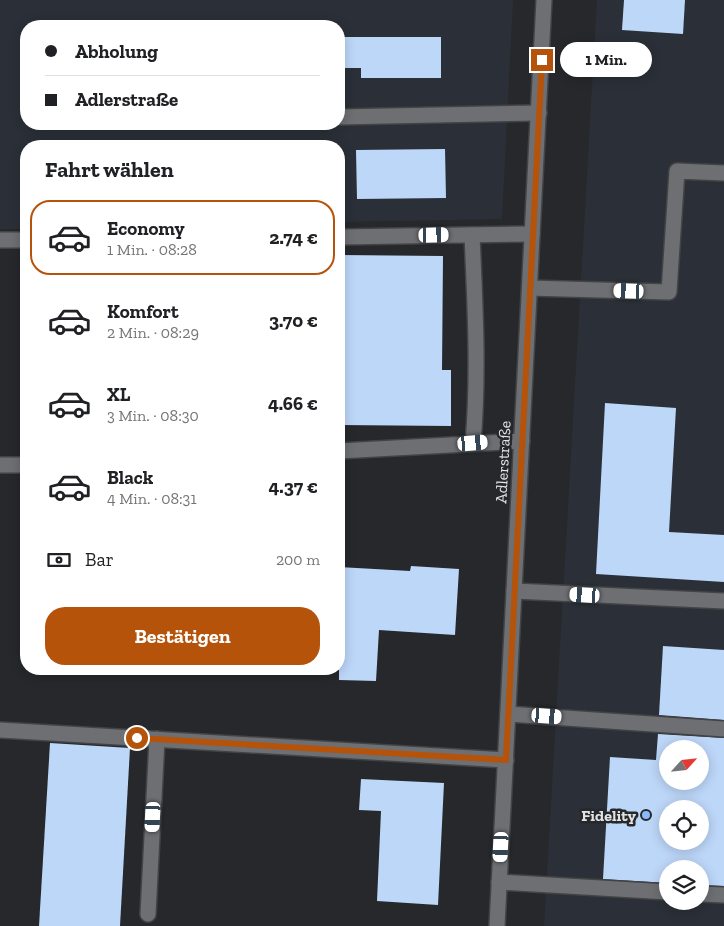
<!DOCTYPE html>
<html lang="de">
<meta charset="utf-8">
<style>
:root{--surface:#fff;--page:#f6f6f6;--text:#202124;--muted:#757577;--line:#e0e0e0;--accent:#b45309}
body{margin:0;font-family:"Zilla Slab",serif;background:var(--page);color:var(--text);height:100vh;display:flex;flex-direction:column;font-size:19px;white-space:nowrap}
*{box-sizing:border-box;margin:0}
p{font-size:16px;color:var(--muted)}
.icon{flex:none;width:28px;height:28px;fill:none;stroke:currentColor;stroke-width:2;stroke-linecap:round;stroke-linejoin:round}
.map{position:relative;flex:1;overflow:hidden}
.side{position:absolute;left:20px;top:140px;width:325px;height:535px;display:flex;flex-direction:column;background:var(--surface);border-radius:20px;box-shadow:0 2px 12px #0003}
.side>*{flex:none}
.banner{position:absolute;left:20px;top:20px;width:325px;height:110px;border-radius:20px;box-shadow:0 2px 12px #0003;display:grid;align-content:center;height:110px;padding:0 25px;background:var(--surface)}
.needle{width:32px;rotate:63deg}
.controls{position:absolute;left:659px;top:740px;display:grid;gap:10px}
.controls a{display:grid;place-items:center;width:50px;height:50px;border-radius:50%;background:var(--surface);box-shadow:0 2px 12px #0003;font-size:25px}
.end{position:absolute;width:22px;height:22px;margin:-11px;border:6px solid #b45309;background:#fff;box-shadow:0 0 0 2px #fff}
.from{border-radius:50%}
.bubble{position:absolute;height:35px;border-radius:18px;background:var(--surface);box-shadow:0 2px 12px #0003;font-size:16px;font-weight:700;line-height:35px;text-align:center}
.car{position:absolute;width:15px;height:30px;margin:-15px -8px;border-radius:6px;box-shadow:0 0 4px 1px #0007;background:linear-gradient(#fff 24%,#345 0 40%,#fff 0 76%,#345 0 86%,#fff 0)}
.banner b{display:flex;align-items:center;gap:18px;height:48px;font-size:19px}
.banner b+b{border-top:1px solid var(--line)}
.banner i{width:12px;height:12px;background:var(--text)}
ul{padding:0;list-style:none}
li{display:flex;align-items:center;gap:15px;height:75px;margin:0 10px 8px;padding:0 15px;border:2px solid transparent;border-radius:20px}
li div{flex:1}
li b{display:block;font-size:19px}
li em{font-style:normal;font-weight:700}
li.selected{border-color:var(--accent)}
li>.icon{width:45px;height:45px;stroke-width:1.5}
h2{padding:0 25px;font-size:22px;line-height:60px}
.pay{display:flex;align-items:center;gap:12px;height:55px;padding:0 25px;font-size:19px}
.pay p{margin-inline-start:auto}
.primary-button{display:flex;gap:10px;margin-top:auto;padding:10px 25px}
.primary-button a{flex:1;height:58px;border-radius:20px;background:var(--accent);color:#fff;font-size:20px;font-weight:700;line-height:58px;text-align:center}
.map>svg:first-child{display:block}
.built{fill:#2b3038;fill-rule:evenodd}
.building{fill:#bdd7f9;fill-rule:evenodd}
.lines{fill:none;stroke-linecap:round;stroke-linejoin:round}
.service-casing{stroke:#424345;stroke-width:18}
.tertiary-casing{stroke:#424345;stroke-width:18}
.service{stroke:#6d6f73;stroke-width:15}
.tertiary{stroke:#6d6f73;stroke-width:15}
.route{stroke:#b45309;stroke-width:6}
.poi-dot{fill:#88bafc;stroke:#26282b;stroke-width:2}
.labels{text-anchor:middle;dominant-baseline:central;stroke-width:5;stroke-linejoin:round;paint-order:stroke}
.street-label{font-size:16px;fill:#e2e3e5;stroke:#26282b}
.poi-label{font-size:16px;font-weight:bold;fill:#e2e3e5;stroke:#26282b;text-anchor:end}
</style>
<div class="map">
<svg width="724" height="926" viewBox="0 0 724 926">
<rect width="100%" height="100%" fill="#26282b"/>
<g class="built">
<path d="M 0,0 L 513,0 L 502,219 L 339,222 L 339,146 L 26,146 L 26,229 L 0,229 ZM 26,26 L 339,26 L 339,124 L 26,124 Z"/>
<path d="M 597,0 L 724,0 L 724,926 L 544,926 ZM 668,749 L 700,749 L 700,781 L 668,781 ZM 668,809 L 700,809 L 700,841 L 668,841 ZM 668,869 L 700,869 L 700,901 L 668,901 Z"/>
</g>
<g class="building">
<polygon points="624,0 685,0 683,34 622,30"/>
<polygon points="339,37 441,37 441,78 361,78 361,68 339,68"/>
<polygon points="445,149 446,198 357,199 356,150"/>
<polygon points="340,255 443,256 442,370 451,370 451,426 339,425"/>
<polygon points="605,403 676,408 669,532 724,535 724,582 596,574"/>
<polygon points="411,566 459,569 455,635 379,630 376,681 339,680 339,567 410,571"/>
<polygon points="663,646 724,650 724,720 659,715"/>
<path d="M 658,734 L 724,738 L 724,886 L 700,885 L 700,869 L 668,869 L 668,883 L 603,879 L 610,757 L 656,760 ZM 668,749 L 700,749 L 700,781 L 668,781 ZM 668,809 L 700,809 L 700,841 L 668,841 Z"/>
<polygon points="50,743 130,748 120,926 39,926"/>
<polygon points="361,779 444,783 438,905 377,901 381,811 359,810"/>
</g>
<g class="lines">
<g class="service-casing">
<g id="service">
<polyline points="339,117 539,113"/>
<path d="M 472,235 C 475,304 479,374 473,443"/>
<polyline points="339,237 532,234"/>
<polyline points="0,240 26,240"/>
<polyline points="530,288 669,292 677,171 724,173"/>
<polyline points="339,451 522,441"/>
<polyline points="0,465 26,465"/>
<polyline points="514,591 724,601"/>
<polyline points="508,714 724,729"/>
<polyline points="0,730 506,760"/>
<polyline points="499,882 668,892"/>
<polyline points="700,894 724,895"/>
<polyline points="148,914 157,739"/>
</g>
</g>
<g class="tertiary-casing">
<polyline id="tertiary" points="497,926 544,0"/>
</g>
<use href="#service" class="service"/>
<use href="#tertiary" class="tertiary"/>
</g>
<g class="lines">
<polyline class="route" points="137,738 506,760 542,60"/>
</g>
<circle class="poi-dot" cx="646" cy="815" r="5"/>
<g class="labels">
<g class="street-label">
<text transform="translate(503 462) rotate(-87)">Adlerstraße</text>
</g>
<g class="poi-label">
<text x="636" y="815">Fidelity</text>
</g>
</g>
</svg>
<div class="controls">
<a><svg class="needle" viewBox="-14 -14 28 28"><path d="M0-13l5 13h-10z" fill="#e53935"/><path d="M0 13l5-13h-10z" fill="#757577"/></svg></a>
<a><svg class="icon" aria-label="locate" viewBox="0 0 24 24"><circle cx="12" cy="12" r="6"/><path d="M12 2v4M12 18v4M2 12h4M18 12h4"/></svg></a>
<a><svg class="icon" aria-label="layers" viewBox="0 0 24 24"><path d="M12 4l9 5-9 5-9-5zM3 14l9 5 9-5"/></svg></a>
</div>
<i class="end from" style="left:137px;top:738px"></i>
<i class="end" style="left:542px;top:60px"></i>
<div class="bubble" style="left:560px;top:42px;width:92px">1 Min.</div>
<i class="car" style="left:434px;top:235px;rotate:89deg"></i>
<i class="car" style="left:629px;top:291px;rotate:272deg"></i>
<i class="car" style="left:473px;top:443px;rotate:85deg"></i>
<i class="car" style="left:585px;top:595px;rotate:273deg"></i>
<i class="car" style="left:547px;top:716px;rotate:94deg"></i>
<i class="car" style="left:153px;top:817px;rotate:183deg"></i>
<i class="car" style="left:501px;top:847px;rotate:183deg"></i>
<div class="banner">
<b><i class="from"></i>Abholung</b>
<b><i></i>Adlerstraße</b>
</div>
<section class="side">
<h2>Fahrt wählen</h2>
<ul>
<li class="selected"><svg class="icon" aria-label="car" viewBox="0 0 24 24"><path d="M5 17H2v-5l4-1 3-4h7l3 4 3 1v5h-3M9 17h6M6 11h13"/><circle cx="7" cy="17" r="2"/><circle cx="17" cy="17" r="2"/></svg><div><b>Economy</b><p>1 Min. · 08:28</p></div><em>2.74 €</em></li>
<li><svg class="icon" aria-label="car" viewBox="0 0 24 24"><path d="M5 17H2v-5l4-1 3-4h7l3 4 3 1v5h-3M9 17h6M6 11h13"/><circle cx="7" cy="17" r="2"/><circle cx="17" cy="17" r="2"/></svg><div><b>Komfort</b><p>2 Min. · 08:29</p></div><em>3.70 €</em></li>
<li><svg class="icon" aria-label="car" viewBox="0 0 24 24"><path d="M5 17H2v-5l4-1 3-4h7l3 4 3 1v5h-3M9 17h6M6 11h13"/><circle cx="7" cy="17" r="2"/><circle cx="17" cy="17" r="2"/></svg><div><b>XL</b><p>3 Min. · 08:30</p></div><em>4.66 €</em></li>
<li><svg class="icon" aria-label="car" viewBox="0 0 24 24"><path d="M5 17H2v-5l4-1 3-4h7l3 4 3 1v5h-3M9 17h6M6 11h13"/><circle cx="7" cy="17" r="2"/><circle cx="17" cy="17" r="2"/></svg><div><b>Black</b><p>4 Min. · 08:31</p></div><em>4.37 €</em></li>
</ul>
<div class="pay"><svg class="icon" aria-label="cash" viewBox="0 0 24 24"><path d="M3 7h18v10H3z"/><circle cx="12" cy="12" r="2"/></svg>Bar<p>200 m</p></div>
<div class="primary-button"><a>Bestätigen</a></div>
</section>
</div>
